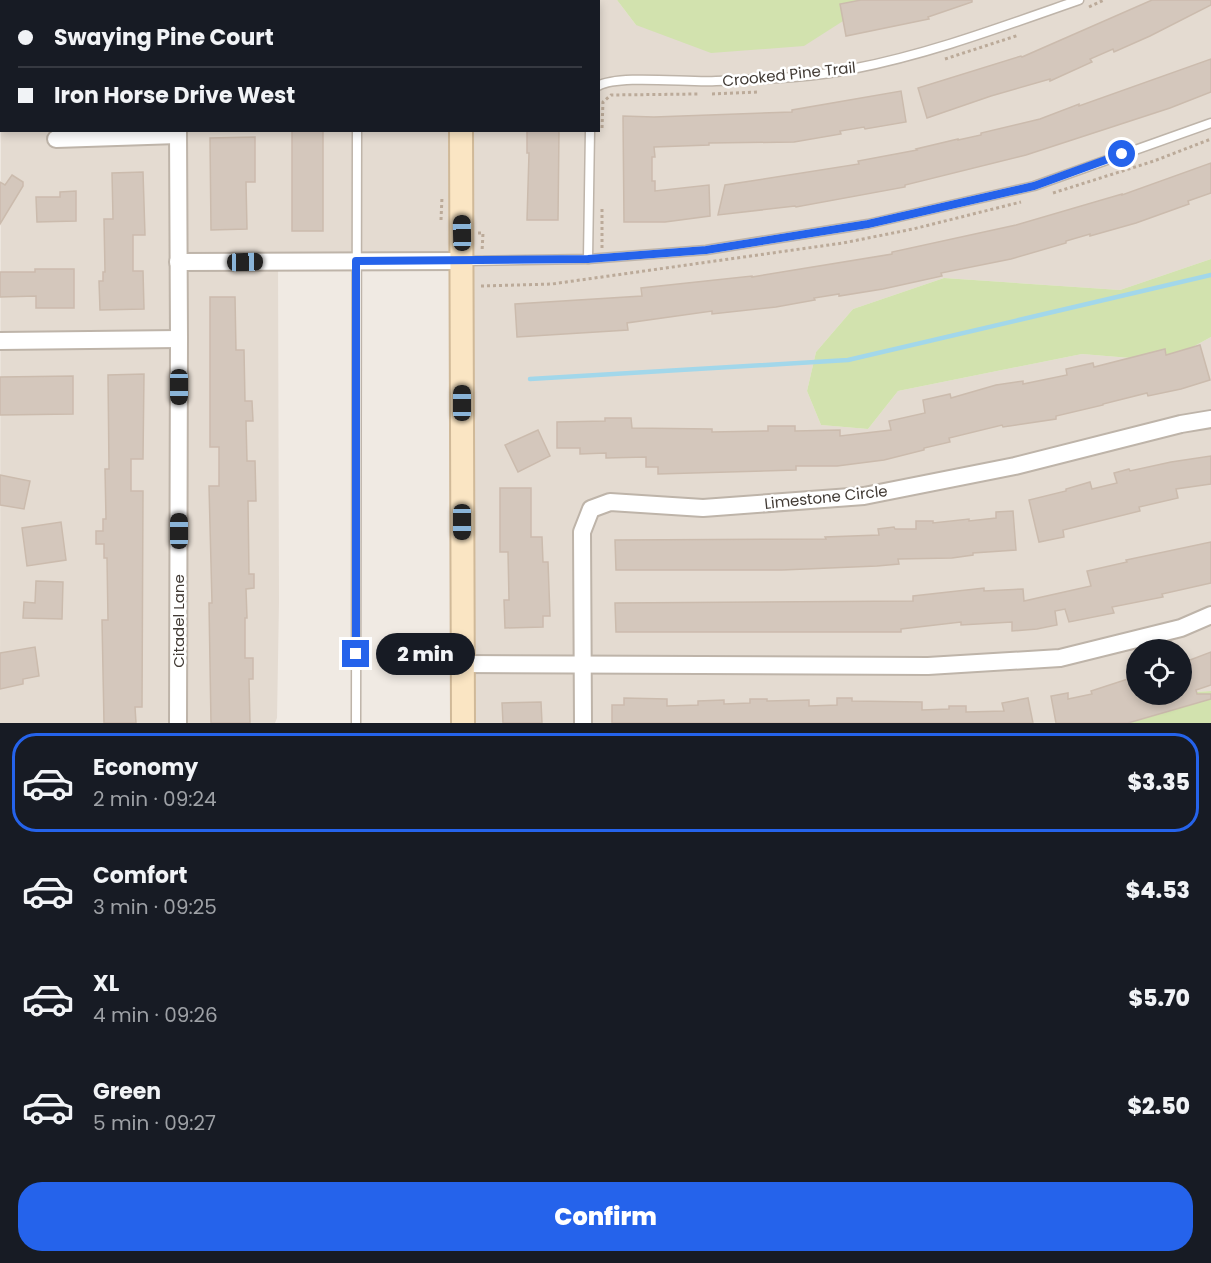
<!DOCTYPE html>
<meta charset="utf-8">
<style>
:root{--surface:#171b24;--page:#20242c;--text:#f1f3f6;--muted:#9ea1a6;--line:#363941;--accent:#2563eb}
body{margin:0;font-family:Poppins,sans-serif;background:var(--page);color:var(--text);height:100vh;display:flex;flex-direction:column;font-size:22px;white-space:nowrap}
*{box-sizing:border-box;margin:0}
p{font-size:20px;color:var(--muted)}
.icon{flex:none;width:33px;height:33px;fill:none;stroke:currentColor;stroke-width:2;stroke-linecap:round;stroke-linejoin:round}
.map{position:relative;height:723px;overflow:hidden}
.drawer{display:flex;flex-direction:column;background:var(--surface);flex:1}
.drawer>*{flex:none}
.hud{position:absolute;left:0px;top:0px;width:600px;height:132px;box-shadow:0 3px 9px #0003;display:grid;align-content:center;height:132px;padding:0 18px;background:var(--surface)}
.controls{position:absolute;left:1126px;top:639px;display:grid;gap:12px}
.controls a{display:grid;place-items:center;width:66px;height:66px;border-radius:50%;background:var(--surface);box-shadow:0 3px 9px #0003;font-size:30px}
.end{position:absolute;width:27px;height:27px;margin:-14px;border:8px solid #2563eb;background:#fff;box-shadow:0 0 0 3px #fff}
.from{border-radius:50%}
.bubble{position:absolute;height:42px;border-radius:21px;background:var(--surface);box-shadow:0 3px 9px #0003;font-size:20px;font-weight:800;line-height:42px;text-align:center}
.car{position:absolute;width:18px;height:36px;margin:-18px -9px;border-radius:8px;box-shadow:0 0 4px 2px #0007;background:linear-gradient(#222 24%,#8ab4d8 0 40%,#222 0 76%,#8ab4d8 0 86%,#222 0)}
.hud b{display:flex;align-items:center;gap:21px;height:57px;font-size:22px}
.hud b+b{border-top:2px solid var(--line)}
.hud i{width:15px;height:15px;background:var(--text)}
ul{padding:10px 0 0;list-style:none}
li{display:flex;align-items:center;gap:18px;height:99px;margin:0 12px 9px;padding:0 6px;border:3px solid transparent;border-radius:24px}
li div{flex:1}
li b{display:block;font-size:22px}
li em{font-style:normal;font-weight:800}
li.active{border-color:var(--accent)}
li>.icon{width:54px;height:54px;stroke-width:1.5}
.button{display:flex;gap:12px;margin-top:auto;padding:12px 18px}
.button a{flex:1;height:69px;border-radius:24px;background:var(--accent);color:#fff;font-size:24px;font-weight:800;line-height:69px;text-align:center}
.map>svg:first-child{display:block}
.residential{fill:#e4dbd1}
.green{fill:#d2e2ae}
.lines{fill:none;stroke-linecap:round;stroke-linejoin:round}
.stream{stroke:#a2d7ea;stroke-width:4.5}
.building{fill:#d4c7bc;stroke:#cbbbad;stroke-width:1.5}
.lane-casing{stroke:#beb4a9;stroke-width:11}
.street-casing{stroke:#beb4a9;stroke-width:20}
.secondary-casing{stroke:#d0b998;stroke-width:26}
.path{stroke:#ba9;stroke-width:3;stroke-dasharray:3 3;stroke-linecap:butt}
.lane{stroke:#fff;stroke-width:8}
.street{stroke:#fff;stroke-width:16}
.secondary{stroke:#fae5c3;stroke-width:22}
.route{stroke:#2563eb;stroke-width:8}
.labels{text-anchor:middle;dominant-baseline:central;stroke-width:5;stroke-linejoin:round;paint-order:stroke}
.street-label{font-size:15px;fill:#413a34;stroke:#fff}
</style>
<div class="map">
<svg width="1211" height="723" viewBox="0 0 1211 723">
<rect width="100%" height="100%" fill="#f0eae3"/>
<g class="residential">
<polygon points="0,0 451,0 451,2 2,2 1,39"/>
<polygon points="468,0 617,0 636,25 873,0 1211,0 1211,259 1120,290 944,278 853,309 816,352 807,391 821,425 868,429 898,391 1082,354 1167,361 1211,337 1211,691 1182,693 1182,650 1137,650 1137,694 1111,723 472,723 469,131 598,130 598,2"/>
<polygon points="1,50 2,130 452,131 454,263 278,258 279,602 277,718 275,723 0,723"/>
</g>
<g class="green">
<polygon points="617,0 873,0 865,7 804,46 711,53 636,25"/>
<polygon points="1211,259 1211,337 1167,361 1082,354 898,391 868,429 821,425 807,391 816,352 853,309 944,278 1120,290"/>
<polygon points="1211,691 1211,723 1111,723 1182,694 1182,693"/>
</g>
<g class="lines">
<polyline class="stream" points="530,379 848,360 1211,275"/>
</g>
<g class="building">
<polygon points="861,0 972,0 972,2 928,17 929,19 846,36 840,4"/>
<polygon points="1152,0 1211,0 1211,5 1150,36 1114,52 1113,49 1090,59 1092,62 1050,81 1050,79 991,96 927,118 918,88 1021,56 1022,57"/>
<polygon points="1211,59 1211,92 1170,108 1026,155 905,185 905,187 796,207 795,206 718,215 725,185 859,164 858,161 917,150 916,149 958,139 958,140 981,135 981,133 1040,119 1079,104 1079,106"/>
<polygon points="901,91 906,122 865,129 864,127 840,131 841,134 794,142 709,143 709,145 654,147 655,157 652,157 652,181 655,181 655,191 709,185 710,216 665,222 624,222 623,116 654,117 792,112 792,110"/>
<rect x="292" y="130" width="31" height="101"/>
<polygon points="527,130 559,130 558,220 527,220 529,153 527,153"/>
<polygon points="255,137 255,182 246,182 247,229 211,230 210,138"/>
<polygon points="1211,163 1211,193 1188,201 1189,204 1136,223 1090,236 1090,234 1066,241 1066,243 1011,259 941,273 942,276 883,289 839,296 839,294 814,298 815,300 776,307 712,314 712,311 627,323 628,330 517,337 515,304 642,296 641,288 752,276 752,277 892,254 892,252 1016,225 1122,194 1122,195"/>
<polygon points="143,172 145,235 133,235 133,271 143,271 144,309 100,310 99,281 103,281 103,272 105,272 104,219 113,219 112,173"/>
<polygon points="12,175 23,182 23,186 0,224 0,182 5,185"/>
<polygon points="76,191 76,221 37,222 36,197 60,197 60,192"/>
<polygon points="35,269 74,269 74,308 36,308 36,296 0,297 0,272 35,272"/>
<polygon points="210,297 235,297 236,350 244,350 245,401 252,401 253,421 246,421 247,461 255,461 256,501 248,501 249,574 254,574 254,588 246,589 247,618 245,618 245,658 253,658 253,679 249,679 250,723 211,723 209,603 212,603 209,486 219,486 219,447 210,447"/>
<polygon points="1200,345 1210,380 1181,389 1148,396 1147,393 1103,404 1103,405 1056,416 1056,419 1003,427 1002,425 949,438 950,442 924,448 924,450 884,460 837,466 796,466 796,470 658,474 658,467 646,467 646,457 606,458 606,453 580,454 580,448 557,448 557,422 605,421 605,418 631,418 632,428 712,429 712,432 768,431 768,426 795,426 795,431 840,430 840,436 891,430 889,421 925,413 923,400 950,394 951,398 996,385 1023,381 1023,384 1067,375 1066,369 1093,363 1094,367 1165,349 1166,355"/>
<polygon points="144,374 143,459 131,459 131,491 143,491 142,707 135,707 136,723 104,723 102,620 108,620 107,558 104,558 104,544 96,544 96,531 103,531 103,519 106,519 105,469 109,469 108,375"/>
<polygon points="73,376 73,414 0,415 0,377"/>
<polygon points="538,430 550,456 518,472 505,445"/>
<polygon points="1211,456 1211,484 1176,489 1178,498 1139,507 1140,511 1063,530 1064,537 1039,542 1029,500 1066,491 1066,489 1090,482 1092,489 1117,483 1114,473 1129,469 1130,471 1171,462"/>
<polygon points="0,475 30,481 24,509 0,505"/>
<polygon points="500,488 531,488 531,537 542,537 543,562 548,562 550,616 543,616 543,627 505,628 504,600 509,600 508,552 500,552"/>
<polygon points="1013,511 1016,550 973,553 973,555 952,558 898,559 899,564 877,566 782,570 616,570 615,540 826,539 825,537 879,535 878,529 894,527 895,529 916,529 916,521 933,521 933,523 969,519 969,521 996,518 996,512"/>
<polygon points="61,522 66,560 27,566 22,528"/>
<polygon points="1211,542 1211,583 1162,594 1163,597 1112,607 1114,613 1069,622 1065,609 1055,611 1057,625 1037,629 1012,631 1012,622 961,625 961,622 901,629 901,632 616,632 615,603 913,601 913,596 984,588 984,591 1023,589 1024,601 1091,586 1087,571 1127,562 1126,560"/>
<polygon points="36,581 63,582 62,619 23,618 24,602 35,603"/>
<polygon points="35,647 39,676 23,679 23,684 0,689 0,653"/>
<polygon points="1211,652 1211,685 1196,690 1197,694 1211,694 1211,699 1128,723 1056,723 1051,696 1068,693 1068,699 1092,694 1091,691 1137,676 1137,694 1182,694 1182,663"/>
<polygon points="624,698 667,699 667,706 698,705 698,701 724,700 724,704 750,703 750,699 767,699 767,701 809,700 809,706 837,705 837,698 852,698 852,701 922,702 922,710 949,709 949,706 966,706 966,712 1004,711 1002,703 1028,698 1033,723 612,723 612,705 624,705"/>
<polygon points="541,702 542,723 503,723 502,703"/>
</g>
<g class="lines">
<g class="lane-casing">
<g id="lane">
<polyline points="357,2 357,0"/>
<path d="M 598,86 C 619,74 689,83 716,81 C 760,79 810,78 852,69 C 930,54 1004,26 1079,0"/>
<polyline points="588,259 590,130"/>
<polyline points="463,261 588,259 706,250 868,224 1034,186 1211,123"/>
<polyline points="356,723 357,130"/>
</g>
</g>
<g class="street-casing">
<g id="street">
<polyline points="176,0 176,2"/>
<polyline points="178,130 179,339 178,723"/>
<polyline points="56,139 178,135"/>
<polyline points="178,262 462,261"/>
<polyline points="0,341 179,339"/>
<polyline points="462,664 928,666 1060,658 1181,628 1211,615"/>
<polyline points="583,723 582,532 591,509 610,502 703,508 864,496 1015,466 1181,424 1211,419"/>
</g>
</g>
<g class="secondary-casing">
<g id="secondary">
<polyline points="459,0 459,2"/>
<polyline points="461,130 463,723"/>
</g>
</g>
<g class="path">
<polyline points="1089,7 1104,0"/>
<polyline points="945,59 1019,35"/>
<polyline points="712,94 759,92"/>
<polyline points="602,128 603,102 611,95 699,94"/>
<polyline points="1053,193 1154,161 1211,139"/>
<polyline points="441,220 442,197"/>
<polyline points="478,233 483,233 482,252"/>
<polyline points="602,248 602,207"/>
<polyline points="481,286 552,284 843,243 913,229 1021,202"/>
</g>
<use href="#lane" class="lane"/>
<use href="#street" class="street"/>
<use href="#secondary" class="secondary"/>
</g>
<g class="lines">
<polyline class="route" points="356,654 356,261 588,259 706,250 868,224 1034,186 1122,154"/>
</g>
<g class="labels">
<g class="street-label">
<text transform="translate(789 74) rotate(-6)">Crooked Pine Trail</text>
<text transform="translate(826 497) rotate(-6)">Limestone Circle</text>
<text transform="translate(178 621) rotate(-90)">Citadel Lane</text>
</g>
</g>
</svg>
<div class="controls">
<a><svg class="icon" aria-label="locate" viewBox="0 0 24 24"><circle cx="12" cy="12" r="6"/><path d="M12 2v4M12 18v4M2 12h4M18 12h4"/></svg></a>
</div>
<i class="end from" style="left:1122px;top:154px"></i>
<i class="end" style="left:356px;top:654px"></i>
<div class="bubble" style="left:376px;top:633px;width:99px">2 min</div>
<i class="car" style="left:462px;top:233px;rotate:359deg"></i>
<i class="car" style="left:245px;top:262px;rotate:89deg"></i>
<i class="car" style="left:179px;top:387px;rotate:180deg"></i>
<i class="car" style="left:462px;top:403px;rotate:0deg"></i>
<i class="car" style="left:462px;top:522px;rotate:180deg"></i>
<i class="car" style="left:179px;top:531px;rotate:0deg"></i>
<div class="hud">
<b><i class="from"></i>Swaying Pine Court</b>
<b><i></i>Iron Horse Drive West</b>
</div>
</div>
<section class="drawer">
<ul>
<li class="active"><svg class="icon" aria-label="car" viewBox="0 0 24 24"><path d="M5 17H2v-5l4-1 3-4h7l3 4 3 1v5h-3M9 17h6M6 11h13"/><circle cx="7" cy="17" r="2"/><circle cx="17" cy="17" r="2"/></svg><div><b>Economy</b><p>2 min · 09:24</p></div><em>$3.35</em></li>
<li><svg class="icon" aria-label="car" viewBox="0 0 24 24"><path d="M5 17H2v-5l4-1 3-4h7l3 4 3 1v5h-3M9 17h6M6 11h13"/><circle cx="7" cy="17" r="2"/><circle cx="17" cy="17" r="2"/></svg><div><b>Comfort</b><p>3 min · 09:25</p></div><em>$4.53</em></li>
<li><svg class="icon" aria-label="car" viewBox="0 0 24 24"><path d="M5 17H2v-5l4-1 3-4h7l3 4 3 1v5h-3M9 17h6M6 11h13"/><circle cx="7" cy="17" r="2"/><circle cx="17" cy="17" r="2"/></svg><div><b>XL</b><p>4 min · 09:26</p></div><em>$5.70</em></li>
<li><svg class="icon" aria-label="car" viewBox="0 0 24 24"><path d="M5 17H2v-5l4-1 3-4h7l3 4 3 1v5h-3M9 17h6M6 11h13"/><circle cx="7" cy="17" r="2"/><circle cx="17" cy="17" r="2"/></svg><div><b>Green</b><p>5 min · 09:27</p></div><em>$2.50</em></li>
</ul>
<div class="button"><a>Confirm</a></div>
</section>
